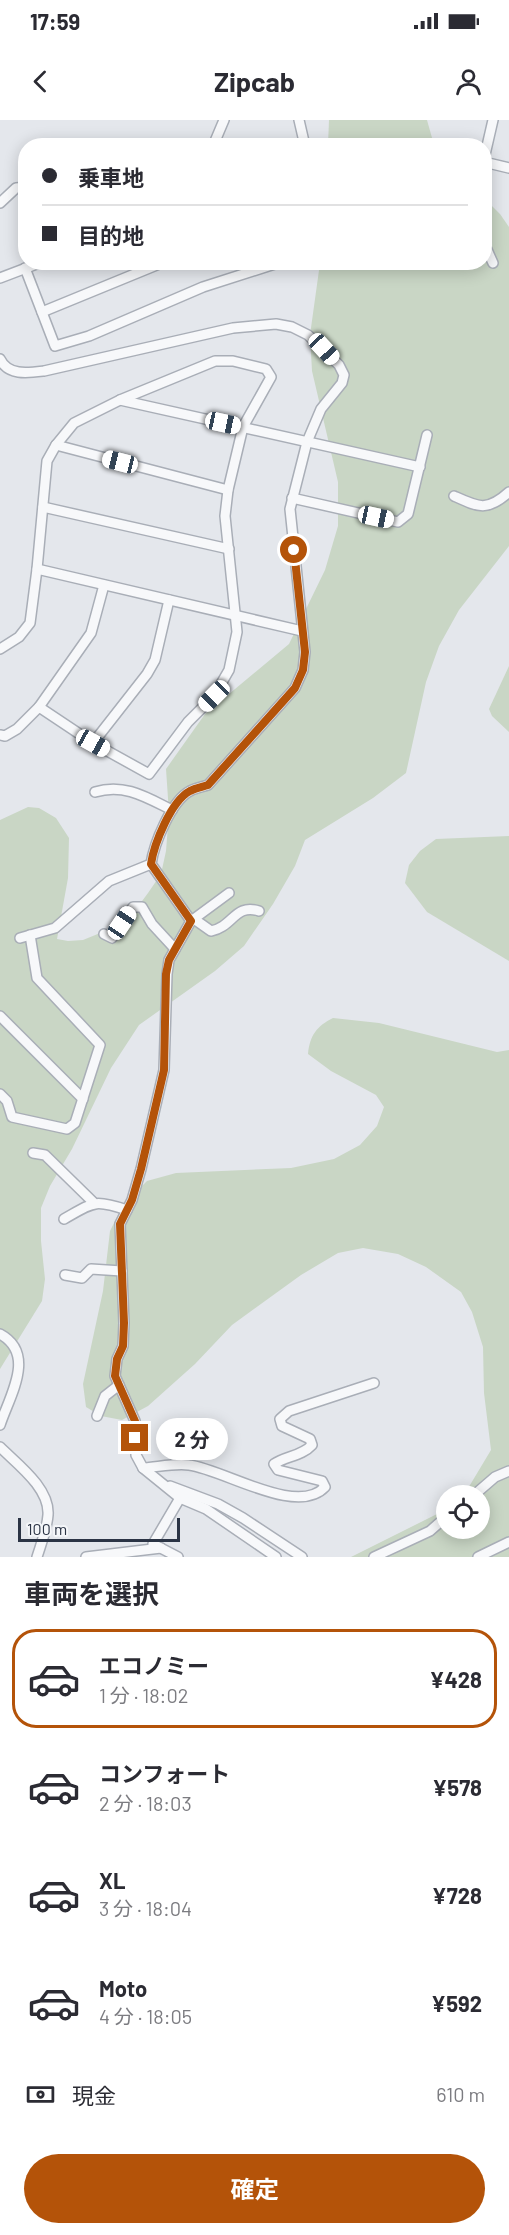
<!DOCTYPE html>
<html lang="ja">
<meta charset="utf-8">
<style>
:root{--surface:#fff;--page:#f2f2f3;--text:#2b2b33;--muted:#7c7c81;--line:#e1e1e2;--accent:#b45309}
body{margin:0;font-family:Barlow,"Noto Sans JP",sans-serif;background:var(--page);color:var(--text);height:100vh;display:flex;flex-direction:column;font-size:22px;white-space:nowrap}
*{box-sizing:border-box;margin:0}
p{font-size:20px;color:var(--muted)}
.icon{flex:none;width:33px;height:33px;fill:none;stroke:currentColor;stroke-width:2;stroke-linecap:round;stroke-linejoin:round}
.map{position:relative;height:1437px;overflow:hidden}
.panel{display:flex;flex-direction:column;background:var(--surface);flex:1}
.panel>*{flex:none}
.hud{position:absolute;left:18px;top:18px;width:474px;height:132px;border-radius:24px;box-shadow:0 3px 15px #0003;display:grid;align-content:center;height:132px;padding:0 24px;background:var(--surface)}
.fabs{position:absolute;left:436px;top:1365px;display:grid;gap:12px}
.fabs a{display:grid;place-items:center;width:54px;height:54px;border-radius:50%;background:var(--surface);box-shadow:0 3px 15px #0003;font-size:30px}
.scale{position:absolute;left:18px;bottom:15px;width:162px;box-sizing:border-box;padding-left:6px;border:3px solid #2b3445;border-top:0;font-size:16px;line-height:21px;white-space:nowrap;color:#2b3445;-webkit-text-stroke:4px #f4f6f9;paint-order:stroke}
.end{position:absolute;width:27px;height:27px;margin:-14px;border:8px solid #b45309;background:#fff;box-shadow:0 0 0 3px #fff}
.from{border-radius:50%}
.bubble{position:absolute;height:42px;border-radius:21px;background:var(--surface);box-shadow:0 3px 15px #0003;font-size:20px;font-weight:700;line-height:42px;text-align:center}
.car{position:absolute;width:18px;height:36px;margin:-18px -9px;border-radius:8px;box-shadow:0 0 4px 2px #0007;background:linear-gradient(#fff 24%,#345 0 40%,#fff 0 76%,#345 0 86%,#fff 0)}
.hud b{display:flex;align-items:center;gap:21px;height:57px;font-size:22px}
.hud b+b{border-top:2px solid var(--line)}
.hud i{width:15px;height:15px;background:var(--text)}
ul{padding:0;list-style:none}
li{display:flex;align-items:center;gap:18px;height:99px;margin:0 12px 9px;padding:0 12px;border:3px solid transparent;border-radius:24px}
li div{flex:1}
li b{display:block;font-size:22px}
li em{font-style:normal;font-weight:700}
li.selected{border-color:var(--accent)}
li>.icon{width:54px;height:54px;stroke-width:1.5}
h2{padding:0 24px;font-size:27px;line-height:72px}
.pay{display:flex;align-items:center;gap:15px;height:66px;padding:0 24px;font-size:22px}
.pay p{margin-inline-start:auto}
.button{display:flex;gap:12px;margin-top:auto;padding:12px 24px}
.button a{flex:1;height:69px;border-radius:36px;background:var(--accent);color:#fff;font-size:24px;font-weight:700;line-height:69px;text-align:center}
.status{display:flex;justify-content:space-between;align-items:center;height:42px;padding:0 30px;background:var(--surface);direction:ltr}
.status svg{height:16px;fill:currentColor}
header{display:flex;justify-content:space-between;align-items:center;height:78px;padding:0 24px;background:var(--surface);font-size:27px;font-weight:700}
.map>svg:first-child{display:block}
.green{fill:#c9d6c5}
.lines{fill:none;stroke-linecap:round;stroke-linejoin:round}
.minor-casing{stroke:#a9aeb7;stroke-width:12}
.minor{stroke:#f7f8fa;stroke-width:9}
.route{stroke:#b45309;stroke-width:8}
</style>
<div class="status"><b>17:59</b><svg viewBox="0 0 49 12"><path d="M0 12V9h3v3zM5 12V6h3v6zM10 12V3h3v9zM15 12V0h3v12zM26 1h20v11H26zM47 4h2v5h-2z"/></svg></div>
<header><svg class="icon" aria-label="back" viewBox="0 0 24 24"><path d="M15 5l-7 7 7 7"/></svg>Zipcab<svg class="icon" aria-label="person" viewBox="0 0 24 24"><circle cx="12" cy="8" r="4"/><path d="M4 21q1-7 8-7t8 7"/></svg></header>
<div class="map">
<svg width="509" height="1437" viewBox="0 0 509 1437">
<rect width="100%" height="100%" fill="#e4e7ec"/>
<g class="green">
<polygon points="329,0 427,0 434,25 328,25"/>
<polygon points="485,79 500,94 509,107 509,426 459,490 439,526 426,562 406,653 373,678 305,720 295,746 273,784 244,826 215,851 139,905 111,948 72,1029 50,1066 41,1088 41,1121 45,1159 42,1181 0,1249 0,700 28,687 39,688 56,698 69,718 68,758 57,819 68,821 83,820 110,809 131,796 148,773 161,754 166,731 169,693 166,649 205,594 289,524 325,450 338,406 338,362 312,251 310,215 320,143 484,142"/>
<polygon points="509,546 509,612 492,596 489,589"/>
<polygon points="509,716 509,841 427,792 405,763 409,745 420,731 436,719"/>
<path d="M 333,898 L 379,903 L 497,932 L 509,930 L 509,1437 L 351,1437 L 447,1389 L 447,1408 L 480,1408 L 480,1376 L 464,1375 L 491,1330 L 484,1273 L 483,1227 L 472,1192 L 461,1172 L 426,1147 L 398,1134 L 363,1128 L 338,1133 L 301,1155 L 232,1205 L 195,1244 L 148,1286 L 122,1300 L 101,1296 L 86,1287 L 83,1264 L 103,1171 L 110,1111 L 123,1085 L 147,1061 L 176,1053 L 291,1048 L 334,1039 L 360,1025 L 377,1006 L 384,987 L 376,975 L 331,951 L 308,934 C 310,915 317,906 333,898 Z"/>
</g>
<g class="lines">
<g class="minor-casing">
<g id="minor">
<polyline points="299,0 305,26"/>
<polyline points="213,26 224,0"/>
<polyline points="484,39 493,0"/>
<polyline points="484,42 509,48"/>
<polyline points="0,83 16,68 26,67"/>
<polyline points="484,123 493,143"/>
<polyline points="25,148 55,226 89,216 203,167 281,142"/>
<polyline points="0,158 42,142"/>
<polyline points="42,192 164,142"/>
<path d="M 0,239 C 8,256 28,253 44,251 L 233,208 L 276,204 L 292,207 L 308,215 L 339,245 L 344,255 L 342,263 L 321,289 L 307,322 L 290,389 L 305,532 L 303,550 L 295,568 L 208,665 C 202,667 195,668 190,671 C 171,681 154,724 151,744 L 191,801 L 169,840 L 167,854 L 164,950 L 141,1049 L 132,1080 L 120,1104 L 124,1203 L 123,1226 L 117,1239 L 115,1256 L 135,1301 L 136,1335 L 143,1348 L 180,1378 L 206,1389 L 276,1437"/>
<polyline points="120,280 420,347"/>
<polyline points="56,325 228,370"/>
<path d="M 454,376 C 478,387 487,392 509,372"/>
<polyline points="292,378 398,402 408,394 427,315"/>
<polyline points="43,387 229,429"/>
<polyline points="37,449 302,511"/>
<polyline points="0,529 19,517 30,503 37,449 47,341 56,325 74,303 120,280 215,241 233,241 266,249 271,257 243,307 228,370 225,396 237,512 229,550 214,576 188,602 149,654 93,623 39,587 17,609 5,616 0,615"/>
<polyline points="39,587 91,513 104,465"/>
<polyline points="93,623 147,554 155,540 169,480"/>
<path d="M 95,672 C 124,663 146,677 172,690"/>
<path d="M 194,799 L 211,811 C 233,807 235,783 259,791"/>
<polyline points="191,801 229,773"/>
<polyline points="104,814 112,818 133,787 142,787 152,804 175,829"/>
<polyline points="20,818 55,808 109,761 151,744"/>
<polyline points="0,896 83,979"/>
<polyline points="0,974 7,981 12,997 67,1009 75,1003 100,925 37,858 30,815"/>
<polyline points="33,1033 45,1035 93,1082"/>
<path d="M 64,1099 C 94,1082 94,1079 127,1090"/>
<polyline points="65,1155 82,1158 91,1149 122,1151"/>
<path d="M 0,1214 C 37,1234 9,1277 0,1305"/>
<polyline points="97,1296 105,1276 119,1265"/>
<path d="M 0,1327 C 17,1344 50,1368 48,1395 C 47,1409 41,1424 37,1437"/>
<path d="M 143,1348 C 158,1347 175,1343 189,1345 C 223,1349 297,1397 325,1367 L 322,1361 L 278,1350 L 274,1344 C 286,1336 302,1336 312,1325 L 310,1319 L 282,1306 L 280,1299 L 289,1291 L 374,1263"/>
<polyline points="170,1366 218,1384 243,1398 302,1437"/>
<polyline points="473,1376 495,1357 509,1351"/>
<polyline points="86,1437 161,1428"/>
<polyline points="178,1437 153,1424 180,1378"/>
<polyline points="374,1437 430,1411 447,1396"/>
<polyline points="478,1437 509,1422"/>
</g>
</g>
<use href="#minor" class="minor"/>
</g>
<g class="lines">
<path class="route" d="M 135,1318 L 135,1301 L 115,1256 L 117,1239 L 123,1226 L 124,1203 L 120,1104 L 132,1080 L 141,1049 L 164,950 L 166,854 L 169,840 L 191,801 L 151,744 C 154,724 171,681 190,671 C 195,668 202,667 208,665 L 295,568 L 303,550 L 305,532 L 294,430"/>
</g>
</svg>
<div class="fabs">
<a><svg class="icon" aria-label="locate" viewBox="0 0 24 24"><circle cx="12" cy="12" r="6"/><path d="M12 2v4M12 18v4M2 12h4M18 12h4"/></svg></a>
</div>
<div class="scale">100 m</div>
<i class="end from" style="left:294px;top:430px"></i>
<i class="end" style="left:135px;top:1318px"></i>
<div class="bubble" style="left:156px;top:1298px;width:72px">2 分</div>
<i class="car" style="left:324px;top:229px;rotate:137deg"></i>
<i class="car" style="left:223px;top:303px;rotate:102deg"></i>
<i class="car" style="left:120px;top:342px;rotate:284deg"></i>
<i class="car" style="left:376px;top:397px;rotate:102deg"></i>
<i class="car" style="left:214px;top:576px;rotate:225deg"></i>
<i class="car" style="left:93px;top:623px;rotate:119deg"></i>
<i class="car" style="left:122px;top:803px;rotate:34deg"></i>
<div class="hud">
<b><i class="from"></i>乗車地</b>
<b><i></i>目的地</b>
</div>
</div>
<section class="panel">
<h2>車両を選択</h2>
<ul>
<li class="selected"><svg class="icon" aria-label="car" viewBox="0 0 24 24"><path d="M5 17H2v-5l4-1 3-4h7l3 4 3 1v5h-3M9 17h6M6 11h13"/><circle cx="7" cy="17" r="2"/><circle cx="17" cy="17" r="2"/></svg><div><b>エコノミー</b><p>1 分 · 18:02</p></div><em>¥428</em></li>
<li><svg class="icon" aria-label="car" viewBox="0 0 24 24"><path d="M5 17H2v-5l4-1 3-4h7l3 4 3 1v5h-3M9 17h6M6 11h13"/><circle cx="7" cy="17" r="2"/><circle cx="17" cy="17" r="2"/></svg><div><b>コンフォート</b><p>2 分 · 18:03</p></div><em>¥578</em></li>
<li><svg class="icon" aria-label="car" viewBox="0 0 24 24"><path d="M5 17H2v-5l4-1 3-4h7l3 4 3 1v5h-3M9 17h6M6 11h13"/><circle cx="7" cy="17" r="2"/><circle cx="17" cy="17" r="2"/></svg><div><b>XL</b><p>3 分 · 18:04</p></div><em>¥728</em></li>
<li><svg class="icon" aria-label="car" viewBox="0 0 24 24"><path d="M5 17H2v-5l4-1 3-4h7l3 4 3 1v5h-3M9 17h6M6 11h13"/><circle cx="7" cy="17" r="2"/><circle cx="17" cy="17" r="2"/></svg><div><b>Moto</b><p>4 分 · 18:05</p></div><em>¥592</em></li>
</ul>
<div class="pay"><svg class="icon" aria-label="cash" viewBox="0 0 24 24"><path d="M3 7h18v10H3z"/><circle cx="12" cy="12" r="2"/></svg>現金<p>610 m</p></div>
<div class="button"><a>確定</a></div>
</section>
